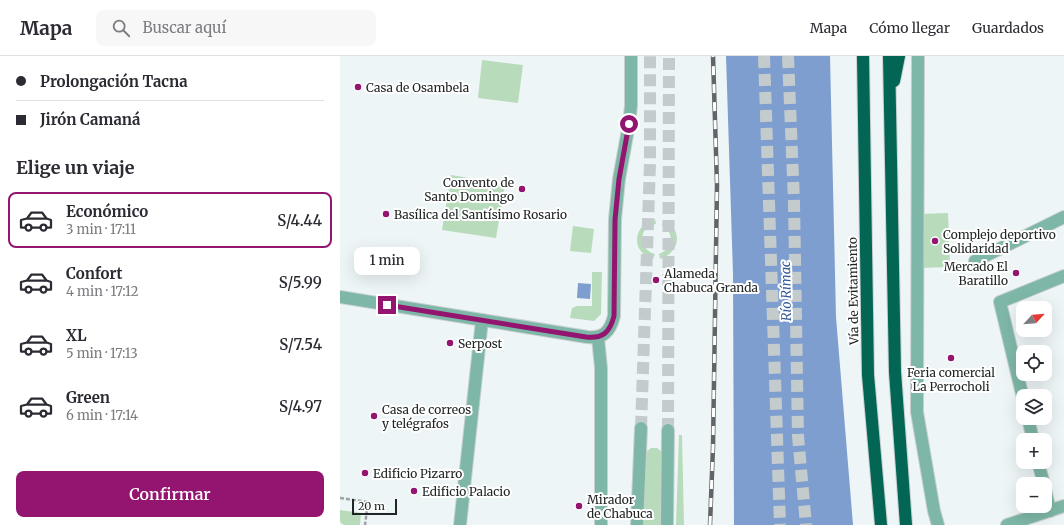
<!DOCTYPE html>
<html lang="es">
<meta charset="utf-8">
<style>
:root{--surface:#fff;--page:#f7f7f7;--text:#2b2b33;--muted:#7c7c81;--line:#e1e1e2;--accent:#931570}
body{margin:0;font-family:Merriweather,serif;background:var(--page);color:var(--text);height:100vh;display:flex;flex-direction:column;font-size:15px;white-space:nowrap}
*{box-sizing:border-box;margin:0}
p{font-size:13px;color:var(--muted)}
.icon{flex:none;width:22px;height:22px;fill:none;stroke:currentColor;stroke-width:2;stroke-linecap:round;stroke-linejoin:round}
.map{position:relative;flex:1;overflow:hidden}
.drawer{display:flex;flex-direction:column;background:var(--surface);width:340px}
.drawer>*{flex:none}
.top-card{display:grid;align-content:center;height:88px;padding:0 16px;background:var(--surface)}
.needle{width:26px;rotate:64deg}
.buttons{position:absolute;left:676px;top:245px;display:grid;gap:8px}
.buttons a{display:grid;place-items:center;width:36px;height:36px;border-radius:8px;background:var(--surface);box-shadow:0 4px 16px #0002;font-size:20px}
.scale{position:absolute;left:12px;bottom:10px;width:45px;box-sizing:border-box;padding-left:4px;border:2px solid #222525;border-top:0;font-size:11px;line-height:14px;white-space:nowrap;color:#222525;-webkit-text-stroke:3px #fff;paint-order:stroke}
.end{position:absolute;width:18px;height:18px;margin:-9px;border:5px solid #931570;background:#fff;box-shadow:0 0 0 2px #fff}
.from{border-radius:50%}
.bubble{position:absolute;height:28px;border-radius:8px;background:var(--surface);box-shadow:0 4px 16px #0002;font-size:13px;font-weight:600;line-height:28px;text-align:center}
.top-card b{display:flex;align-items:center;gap:14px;height:38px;font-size:15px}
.top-card b+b{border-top:1px solid var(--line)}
.top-card i{width:10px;height:10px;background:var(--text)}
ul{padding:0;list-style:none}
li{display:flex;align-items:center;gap:12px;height:56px;margin:0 8px 6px;padding:0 8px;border:2px solid transparent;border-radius:8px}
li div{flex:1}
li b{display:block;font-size:15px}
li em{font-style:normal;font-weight:600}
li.current{border-color:var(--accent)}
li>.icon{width:36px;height:36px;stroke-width:1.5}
h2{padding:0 16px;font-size:18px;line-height:48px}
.button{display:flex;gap:8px;margin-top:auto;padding:8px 16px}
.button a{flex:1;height:46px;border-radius:8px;background:var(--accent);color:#fff;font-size:16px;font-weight:600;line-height:46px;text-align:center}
header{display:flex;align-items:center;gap:24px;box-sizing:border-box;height:56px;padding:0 20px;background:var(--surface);border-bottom:1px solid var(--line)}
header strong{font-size:19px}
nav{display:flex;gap:22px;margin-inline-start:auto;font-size:14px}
.search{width:280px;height:36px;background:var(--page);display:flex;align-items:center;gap:10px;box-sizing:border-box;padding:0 14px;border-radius:8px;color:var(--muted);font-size:15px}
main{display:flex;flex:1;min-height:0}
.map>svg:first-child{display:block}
.green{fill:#b8dcbb}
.water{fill:#7e9ecf}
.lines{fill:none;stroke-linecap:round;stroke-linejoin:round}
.minor-tunnel{stroke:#c4cbcc;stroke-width:12;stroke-dasharray:12 6;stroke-linecap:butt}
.highway-tunnel{stroke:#c4cbcc;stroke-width:12;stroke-dasharray:12 6;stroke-linecap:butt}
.minor-casing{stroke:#c8d0d0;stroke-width:14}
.highway-casing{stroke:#c8d0d0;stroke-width:14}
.path{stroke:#9da3a4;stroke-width:2.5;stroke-dasharray:4 2;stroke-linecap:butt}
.minor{stroke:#7eb7a7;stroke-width:12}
.highway{stroke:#036554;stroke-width:12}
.rail-casing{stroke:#616565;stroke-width:4.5}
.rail{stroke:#fff;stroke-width:3;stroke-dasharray:9;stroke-linecap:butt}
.route{stroke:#931570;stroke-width:5}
.poi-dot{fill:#931570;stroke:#fff;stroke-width:1.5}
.labels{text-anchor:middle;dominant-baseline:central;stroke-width:4;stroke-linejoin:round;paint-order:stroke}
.poi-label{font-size:12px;fill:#222525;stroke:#fff;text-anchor:start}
.street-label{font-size:12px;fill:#222525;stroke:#fff}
.water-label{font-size:13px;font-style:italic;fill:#2f5795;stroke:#fff}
</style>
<header>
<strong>Mapa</strong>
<div class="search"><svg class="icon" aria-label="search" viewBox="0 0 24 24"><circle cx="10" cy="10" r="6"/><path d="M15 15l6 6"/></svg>Buscar aquí</div>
<nav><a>Mapa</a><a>Cómo llegar</a><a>Guardados</a></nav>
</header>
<main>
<section class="drawer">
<div class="top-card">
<b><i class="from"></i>Prolongación Tacna</b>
<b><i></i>Jirón Camaná</b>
</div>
<h2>Elige un viaje</h2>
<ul>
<li class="current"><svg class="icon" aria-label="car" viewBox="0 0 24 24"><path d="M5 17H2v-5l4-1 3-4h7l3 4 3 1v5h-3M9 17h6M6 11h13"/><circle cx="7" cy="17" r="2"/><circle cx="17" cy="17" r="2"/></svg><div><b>Económico</b><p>3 min · 17:11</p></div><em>S/4.44</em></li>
<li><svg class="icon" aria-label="car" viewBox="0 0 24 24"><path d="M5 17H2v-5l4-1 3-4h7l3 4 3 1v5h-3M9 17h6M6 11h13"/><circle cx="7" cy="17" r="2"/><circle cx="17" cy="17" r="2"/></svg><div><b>Confort</b><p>4 min · 17:12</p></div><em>S/5.99</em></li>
<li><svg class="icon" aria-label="car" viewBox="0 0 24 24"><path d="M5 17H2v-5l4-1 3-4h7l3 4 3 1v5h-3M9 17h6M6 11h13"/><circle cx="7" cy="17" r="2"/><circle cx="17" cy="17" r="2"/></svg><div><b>XL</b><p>5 min · 17:13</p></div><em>S/7.54</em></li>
<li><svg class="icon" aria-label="car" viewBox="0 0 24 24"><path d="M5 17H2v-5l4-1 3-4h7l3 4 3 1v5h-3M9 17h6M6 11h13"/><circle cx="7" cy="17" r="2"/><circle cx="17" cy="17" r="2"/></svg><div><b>Green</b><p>6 min · 17:14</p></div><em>S/4.97</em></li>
</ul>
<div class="button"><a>Confirmar</a></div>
</section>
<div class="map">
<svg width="724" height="469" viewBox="0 0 724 469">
<rect width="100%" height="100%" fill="#edf5f6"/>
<g class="green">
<polygon points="142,4 183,9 178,47 138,42"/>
<polygon points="111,119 165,128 156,182 102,174"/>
<polygon points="608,157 610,211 581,212 579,158"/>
<path d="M 311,163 L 315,163 L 316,168 C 298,170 298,193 315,198 L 313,203 C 292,196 292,174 311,163 Z"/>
<path d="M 323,164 C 344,173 340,197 320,203 L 319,198 C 333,193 335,176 322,170 Z"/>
<polygon points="233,170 254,173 251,197 230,195"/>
<polygon points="252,216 262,216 261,258 254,265 230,262 232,252 237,250 252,250"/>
<polygon points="339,379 342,379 344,469 336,469"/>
<polygon points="311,392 317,392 322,396 323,399 321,469 303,469 305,399 306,396"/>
<polygon points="0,454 21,457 20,469 4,469 0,466"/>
</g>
<g class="water">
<polygon points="386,0 490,0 496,261 513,469 394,469 393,218"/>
<polygon points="238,227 251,228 250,243 237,242"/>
</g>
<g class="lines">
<g class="minor-tunnel">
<polyline points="301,372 310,107 310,0"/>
<polyline points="328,374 329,0"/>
</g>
<g class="highway-tunnel">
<polyline points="424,0 440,469"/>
<polyline points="448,0 454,146 458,380 466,469"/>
</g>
<g class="minor-casing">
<g id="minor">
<polyline points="578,0 577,356 594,455 598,469"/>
<polyline points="635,205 724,161"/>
<path d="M 0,241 L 247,281 C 263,283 270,276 274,260 L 275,163 L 279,123 L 289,68 L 291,50 L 291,0"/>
<polyline points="258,282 261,312 261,469"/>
<polyline points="683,342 660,246 724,220"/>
<polyline points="688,362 693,384"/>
<polyline points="698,406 704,428"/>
<polyline points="705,433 710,455"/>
<polyline points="120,469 142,264"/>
<polyline points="297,469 301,372"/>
<polyline points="327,469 328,374"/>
<polyline points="667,469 724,450"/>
</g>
</g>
<g class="highway-casing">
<g id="highway">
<polyline points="523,0 528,319 541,469"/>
<polyline points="549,0 555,316 566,469"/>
<polyline points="554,25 559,0"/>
</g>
</g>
<polyline class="path" points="0,442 28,446 25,469"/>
<use href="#minor" class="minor"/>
<use href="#highway" class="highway"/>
<g class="rail-casing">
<polyline id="rail" points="370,469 373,391 377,129 373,0"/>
</g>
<use href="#rail" class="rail"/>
</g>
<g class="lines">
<path class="route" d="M 47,249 L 246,281 C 263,283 270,276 274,260 L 275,164 L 279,123 L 289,68"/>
</g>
<g class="poi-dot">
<circle cx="18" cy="31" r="4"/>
<circle cx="182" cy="133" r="4"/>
<circle cx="46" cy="158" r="4"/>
<circle cx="595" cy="185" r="4"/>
<circle cx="676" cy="217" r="4"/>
<circle cx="316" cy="224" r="4"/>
<circle cx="110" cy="287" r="4"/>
<circle cx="611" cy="302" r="4"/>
<circle cx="34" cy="360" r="4"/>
<circle cx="25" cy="417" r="4"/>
<circle cx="74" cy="435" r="4"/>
<circle cx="239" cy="450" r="4"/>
</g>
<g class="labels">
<g class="poi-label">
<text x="26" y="31">Casa de Osambela</text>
<text x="174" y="126" text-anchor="end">Convento de<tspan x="174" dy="14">Santo Domingo</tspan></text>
<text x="54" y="158">Basílica del Santísimo Rosario</text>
<text x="603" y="178">Complejo deportivo<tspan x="603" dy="14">Solidaridad</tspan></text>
<text x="668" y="210" text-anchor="end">Mercado El<tspan x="668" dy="14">Baratillo</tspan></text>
<text x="324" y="217">Alameda<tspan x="324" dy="14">Chabuca Granda</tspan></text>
<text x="118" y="287">Serpost</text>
<text x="611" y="316" text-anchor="middle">Feria comercial<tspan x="611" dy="14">La Perrocholi</tspan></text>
<text x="42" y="353">Casa de correos<tspan x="42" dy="14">y telégrafos</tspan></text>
<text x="33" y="417">Edificio Pizarro</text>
<text x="82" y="435">Edificio Palacio</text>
<text x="247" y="443">Mirador<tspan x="247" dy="14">de Chabuca</tspan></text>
</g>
<g class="street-label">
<text transform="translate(513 235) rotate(-91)">Vía de Evitamiento</text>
</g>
<g class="water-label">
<text transform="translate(446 235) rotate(-91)">Río Rímac</text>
</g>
</g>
</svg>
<div class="buttons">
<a><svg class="needle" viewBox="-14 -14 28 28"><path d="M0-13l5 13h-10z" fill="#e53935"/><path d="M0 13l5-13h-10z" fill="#7c7c81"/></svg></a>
<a><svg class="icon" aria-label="locate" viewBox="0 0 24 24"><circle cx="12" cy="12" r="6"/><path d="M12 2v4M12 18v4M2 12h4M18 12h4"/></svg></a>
<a><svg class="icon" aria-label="layers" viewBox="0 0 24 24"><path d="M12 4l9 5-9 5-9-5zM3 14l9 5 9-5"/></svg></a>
<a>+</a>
<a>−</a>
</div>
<div class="scale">20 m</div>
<i class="end from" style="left:289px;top:68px"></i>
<i class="end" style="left:47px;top:249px"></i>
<div class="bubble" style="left:14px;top:191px;width:66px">1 min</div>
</div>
</main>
